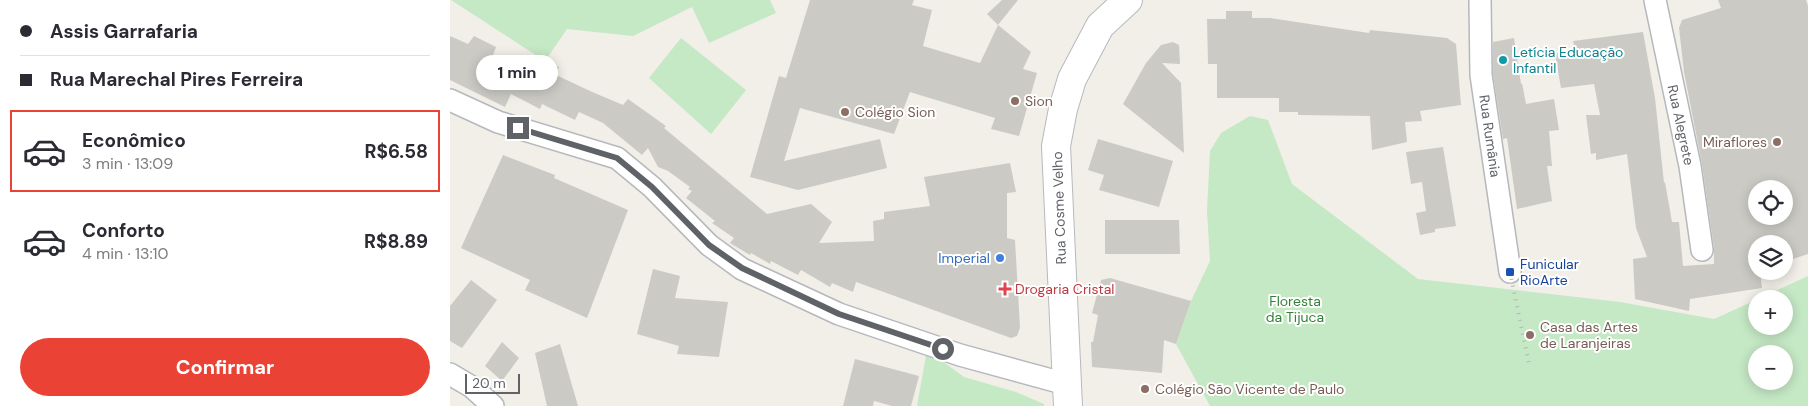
<!DOCTYPE html>
<html lang="pt">
<meta charset="utf-8">
<style>
:root{--surface:#fff;--page:#f7f7f7;--text:#2b2b33;--muted:#7c7c81;--line:#e1e1e2;--accent:#ea4335}
body{margin:0;font-family:"DM Sans",sans-serif;background:var(--page);color:var(--text);height:100vh;display:flex;flex-direction:column;font-size:19px;white-space:nowrap}
*{box-sizing:border-box;margin:0}
p{font-size:16px;color:var(--muted)}
.icon{flex:none;width:28px;height:28px;fill:none;stroke:currentColor;stroke-width:2;stroke-linecap:round;stroke-linejoin:round}
.map{position:relative;flex:1;overflow:hidden}
.panel{display:flex;flex-direction:column;background:var(--surface);width:450px}
.panel>*{flex:none}
.banner{display:grid;align-content:center;height:110px;padding:0 20px;background:var(--surface)}
.tools{position:absolute;left:1298px;top:180px;display:grid;gap:10px}
.tools a{display:grid;place-items:center;width:45px;height:45px;border-radius:50%;background:var(--surface);box-shadow:0 2px 12px #0003;font-size:25px}
.scale{position:absolute;left:15px;bottom:12px;width:55px;box-sizing:border-box;padding-left:5px;border:2px solid #5f6368;border-top:0;font-size:14px;line-height:18px;white-space:nowrap;color:#5f6368;-webkit-text-stroke:4px #fff;paint-order:stroke}
.end{position:absolute;width:22px;height:22px;margin:-11px;border:6px solid #5f6368;background:#fff;box-shadow:0 0 0 2px #fff}
.from{border-radius:50%}
.bubble{position:absolute;height:35px;border-radius:18px;background:var(--surface);box-shadow:0 2px 12px #0003;font-size:16px;font-weight:700;line-height:35px;text-align:center}
.banner b{display:flex;align-items:center;gap:18px;height:48px;font-size:19px}
.banner b+b{border-top:1px solid var(--line)}
.banner i{width:12px;height:12px;background:var(--text)}
ul{padding:0;list-style:none}
li{display:flex;align-items:center;gap:15px;height:82px;margin:0 10px 8px;padding:0 10px;border:2px solid transparent;border-radius:0px}
li div{flex:1}
li b{display:block;font-size:19px}
li em{font-style:normal;font-weight:700}
li.on{border-color:var(--accent)}
li>.icon{width:45px;height:45px;stroke-width:1.5}
.cta{display:flex;gap:10px;margin-top:auto;padding:10px 20px}
.cta a{flex:1;height:58px;border-radius:30px;background:var(--accent);color:#fff;font-size:20px;font-weight:700;line-height:58px;text-align:center}
main{display:flex;flex:1;min-height:0}
.map>svg:first-child{display:block}
.green{fill:#c5e8c5;fill-rule:evenodd}
.building{fill:#cccac5;fill-rule:evenodd}
.lines{fill:none;stroke-linecap:round;stroke-linejoin:round}
.street-casing{stroke:#b5b8bc;stroke-width:24}
.secondary-casing{stroke:#b6babf;stroke-width:30}
.street{stroke:#fff;stroke-width:21}
.secondary{stroke:#fff;stroke-width:28}
.rail{stroke:#b6b7b8;stroke-width:4;stroke-dasharray:1 6;stroke-linecap:butt}
.route{stroke:#5f6368;stroke-width:6}
.culture-dot{fill:#0f9aa8;stroke:#fff;stroke-width:2}
.education-dot{fill:#8d6e63;stroke:#fff;stroke-width:2}
.shop-dot{fill:#3f7fe0;stroke:#fff;stroke-width:2}
.transit-dot{fill:#1a4fb4;stroke:#fff;stroke-width:2}
.health-dot{fill:#e0444e;stroke:#fff;stroke-width:2}
.labels{text-anchor:middle;dominant-baseline:central;stroke-width:4;stroke-linejoin:round;paint-order:stroke}
.culture-label{font-size:14px;fill:#0d838f;stroke:#fff;text-anchor:start}
.education-label{font-size:14px;fill:#785e54;stroke:#fff;text-anchor:start}
.street-label{font-size:14px;fill:#5f6368;stroke:#fff}
.shop-label{font-size:14px;fill:#366cbe;stroke:#fff;text-anchor:end}
.transit-label{font-size:14px;fill:#164399;stroke:#fff;text-anchor:start}
.health-label{font-size:14px;fill:#be3a42;stroke:#fff;text-anchor:start}
.park-label{font-size:14px;fill:#348238;stroke:#fff}
</style>
<main>
<section class="panel">
<div class="banner">
<b><i class="from"></i>Assis Garrafaria</b>
<b><i></i>Rua Marechal Pires Ferreira</b>
</div>
<ul>
<li class="on"><svg class="icon" aria-label="car" viewBox="0 0 24 24"><path d="M5 17H2v-5l4-1 3-4h7l3 4 3 1v5h-3M9 17h6M6 11h13"/><circle cx="7" cy="17" r="2"/><circle cx="17" cy="17" r="2"/></svg><div><b>Econômico</b><p>3 min · 13:09</p></div><em>R$6.58</em></li>
<li><svg class="icon" aria-label="car" viewBox="0 0 24 24"><path d="M5 17H2v-5l4-1 3-4h7l3 4 3 1v5h-3M9 17h6M6 11h13"/><circle cx="7" cy="17" r="2"/><circle cx="17" cy="17" r="2"/></svg><div><b>Conforto</b><p>4 min · 13:10</p></div><em>R$8.89</em></li>
</ul>
<div class="cta"><a>Confirmar</a></div>
</section>
<div class="map">
<svg width="1358" height="406" viewBox="0 0 1358 406">
<rect width="100%" height="100%" fill="#f1efe8"/>
<g class="green">
<polygon points="1,0 320,0 326,13 259,43 242,7 183,36 117,29 95,61"/>
<polygon points="231,38 296,90 261,134 199,78"/>
<path d="M 800,116 L 818,120 L 842,184 L 968,279 L 1170,302 L 1264,319 L 1306,300 L 1306,326 L 1334,326 L 1334,299 L 1308,299 L 1358,276 L 1358,406 L 760,406 L 726,344 L 741,301 L 760,261 L 757,211 L 760,151 L 771,133 ZM 1306,354 L 1334,354 L 1334,381 L 1306,381 Z"/>
<polygon points="477,350 514,377 566,392 594,404 594,406 467,406"/>
</g>
<g class="building">
<polygon points="360,0 464,0 462,5 482,10 473,46 530,63 548,25 581,52 573,69 587,73 569,136 541,129 545,118 460,92 444,134 350,108 334,161 430,139 437,168 348,190 300,177 329,76 336,78"/>
<polygon points="552,0 568,0 548,25 537,14"/>
<path d="M 1268,0 L 1356,0 L 1358,6 L 1358,254 L 1334,262 L 1334,244 L 1306,244 L 1306,271 L 1310,271 L 1312,288 L 1240,299 L 1239,311 L 1185,299 L 1183,259 L 1197,257 L 1186,228 L 1177,154 L 1146,160 L 1146,153 L 1141,154 L 1136,115 L 1150,115 L 1144,84 L 1111,88 L 1105,54 L 1125,50 L 1123,41 L 1193,32 L 1205,98 L 1214,183 L 1215,182 L 1222,222 L 1229,222 L 1233,266 L 1264,264 L 1264,248 L 1252,164 L 1234,72 L 1229,28 L 1232,20 L 1271,8 ZM 1306,189 L 1334,189 L 1334,216 L 1306,216 Z"/>
<polygon points="776,11 802,11 802,18 820,18 919,33 920,30 997,38 1006,44 1011,105 970,111 972,121 955,122 957,142 922,150 920,116 848,115 848,112 829,112 829,98 767,98 767,64 758,64 757,19 776,19"/>
<polygon points="0,36 18,44 24,36 46,47 42,58 78,75 80,67 90,71 95,61 109,67 106,75 140,91 173,105 178,99 216,126 214,128 317,214 361,204 382,222 369,243 424,241 423,221 434,219 434,212 480,206 474,177 560,163 566,192 557,193 557,238 565,240 570,328 567,336 561,338 406,282 403,292 382,283 380,287 351,270 348,275 321,261 320,264 301,253 300,255 280,243 284,238 262,223 265,221 236,198 242,191 238,189 240,187 218,171 208,167 198,148 192,155 153,123 129,112 125,120 92,104 90,109 61,94 55,107 0,80"/>
<polygon points="1064,38 1071,84 1072,83 1076,104 1104,99 1109,130 1099,131 1102,166 1097,166 1102,201 1067,209 1057,138 1053,139 1043,74 1043,42"/>
<polygon points="723,42 729,45 730,64 712,63 731,83 734,153 673,104 696,63 711,45"/>
<polygon points="648,139 723,161 709,207 649,190 654,175 638,170"/>
<polygon points="993,147 1006,226 985,229 985,232 970,235 966,213 976,211 972,182 961,184 956,152"/>
<polygon points="53,155 105,175 104,178 178,210 137,318 75,290 80,280 11,248"/>
<polygon points="655,220 729,220 730,254 655,254"/>
<polygon points="203,269 230,276 225,298 278,302 269,357 227,354 229,346 187,334"/>
<polygon points="660,278 741,301 726,344 714,340 712,373 642,367 641,342 643,342 648,315 642,313 651,280"/>
<polygon points="21,280 47,300 12,348 0,341 0,306"/>
<polygon points="52,342 69,358 52,381 35,366"/>
<polygon points="110,344 128,406 97,406 85,353"/>
<polygon points="405,359 469,376 461,406 442,406 424,401 423,406 393,406"/>
</g>
<g class="lines">
<g class="street-casing">
<g id="street">
<polyline points="1030,0 1031,75 1060,272"/>
<polyline points="1205,0 1240,166 1252,250"/>
<polyline points="0,100 48,122 167,158 202,187 259,245 292,269 389,314 510,355 616,384"/>
<polyline points="0,374 22,387 43,406"/>
</g>
</g>
<g class="secondary-casing">
<polyline id="secondary" points="618,406 606,146 613,109 622,79 650,26 678,0"/>
</g>
<use href="#street" class="street"/>
<use href="#secondary" class="secondary"/>
<polyline class="rail" points="1060,272 1079,364"/>
</g>
<g class="lines">
<polyline class="route" points="68,128 167,158 202,187 259,245 292,268 389,314 493,349"/>
</g>
<circle class="culture-dot" cx="1053" cy="60" r="5"/>
<g class="education-dot">
<circle cx="565" cy="101" r="5"/>
<circle cx="395" cy="112" r="5"/>
<circle cx="1327" cy="142" r="5"/>
<circle cx="1080" cy="335" r="5"/>
<circle cx="695" cy="389" r="5"/>
</g>
<circle class="shop-dot" cx="550" cy="258" r="5"/>
<rect class="transit-dot" x="1055" y="267" width="10" height="10" rx="2.5"/>
<path class="health-dot" d="M552.5 281.5h5v5h5v5h-5v5h-5v-5h-5v-5h5z"/>
<g class="labels">
<g class="culture-label">
<text x="1063" y="52">Letícia Educação<tspan x="1063" dy="16">Infantil</tspan></text>
</g>
<g class="education-label">
<text x="575" y="101">Sion</text>
<text x="405" y="112">Colégio Sion</text>
<text x="1317" y="142" text-anchor="end">Miraflores</text>
<text x="1090" y="327">Casa das Artes<tspan x="1090" dy="16">de Laranjeiras</tspan></text>
<text x="705" y="389">Colégio São Vicente de Paulo</text>
</g>
<g class="street-label">
<text transform="translate(1231 125) rotate(78)">Rua Alegrete</text>
<text transform="translate(1040 136) rotate(82)">Rua Rumânia</text>
<text transform="translate(609 208) rotate(-92)">Rua Cosme Velho</text>
</g>
<g class="shop-label">
<text x="540" y="258">Imperial</text>
</g>
<g class="transit-label">
<text x="1070" y="264">Funicular<tspan x="1070" dy="16">RioArte</tspan></text>
</g>
<g class="health-label">
<text x="565" y="289">Drogaria Cristal</text>
</g>
<g class="park-label">
<text x="845" y="301">Floresta<tspan x="845" dy="16">da Tijuca</tspan></text>
</g>
</g>
</svg>
<div class="tools">
<a><svg class="icon" aria-label="locate" viewBox="0 0 24 24"><circle cx="12" cy="12" r="6"/><path d="M12 2v4M12 18v4M2 12h4M18 12h4"/></svg></a>
<a><svg class="icon" aria-label="layers" viewBox="0 0 24 24"><path d="M12 4l9 5-9 5-9-5zM3 14l9 5 9-5"/></svg></a>
<a>+</a>
<a>−</a>
</div>
<div class="scale">20 m</div>
<i class="end from" style="left:493px;top:349px"></i>
<i class="end" style="left:68px;top:128px"></i>
<div class="bubble" style="left:26px;top:55px;width:82px">1 min</div>
</div>
</main>
